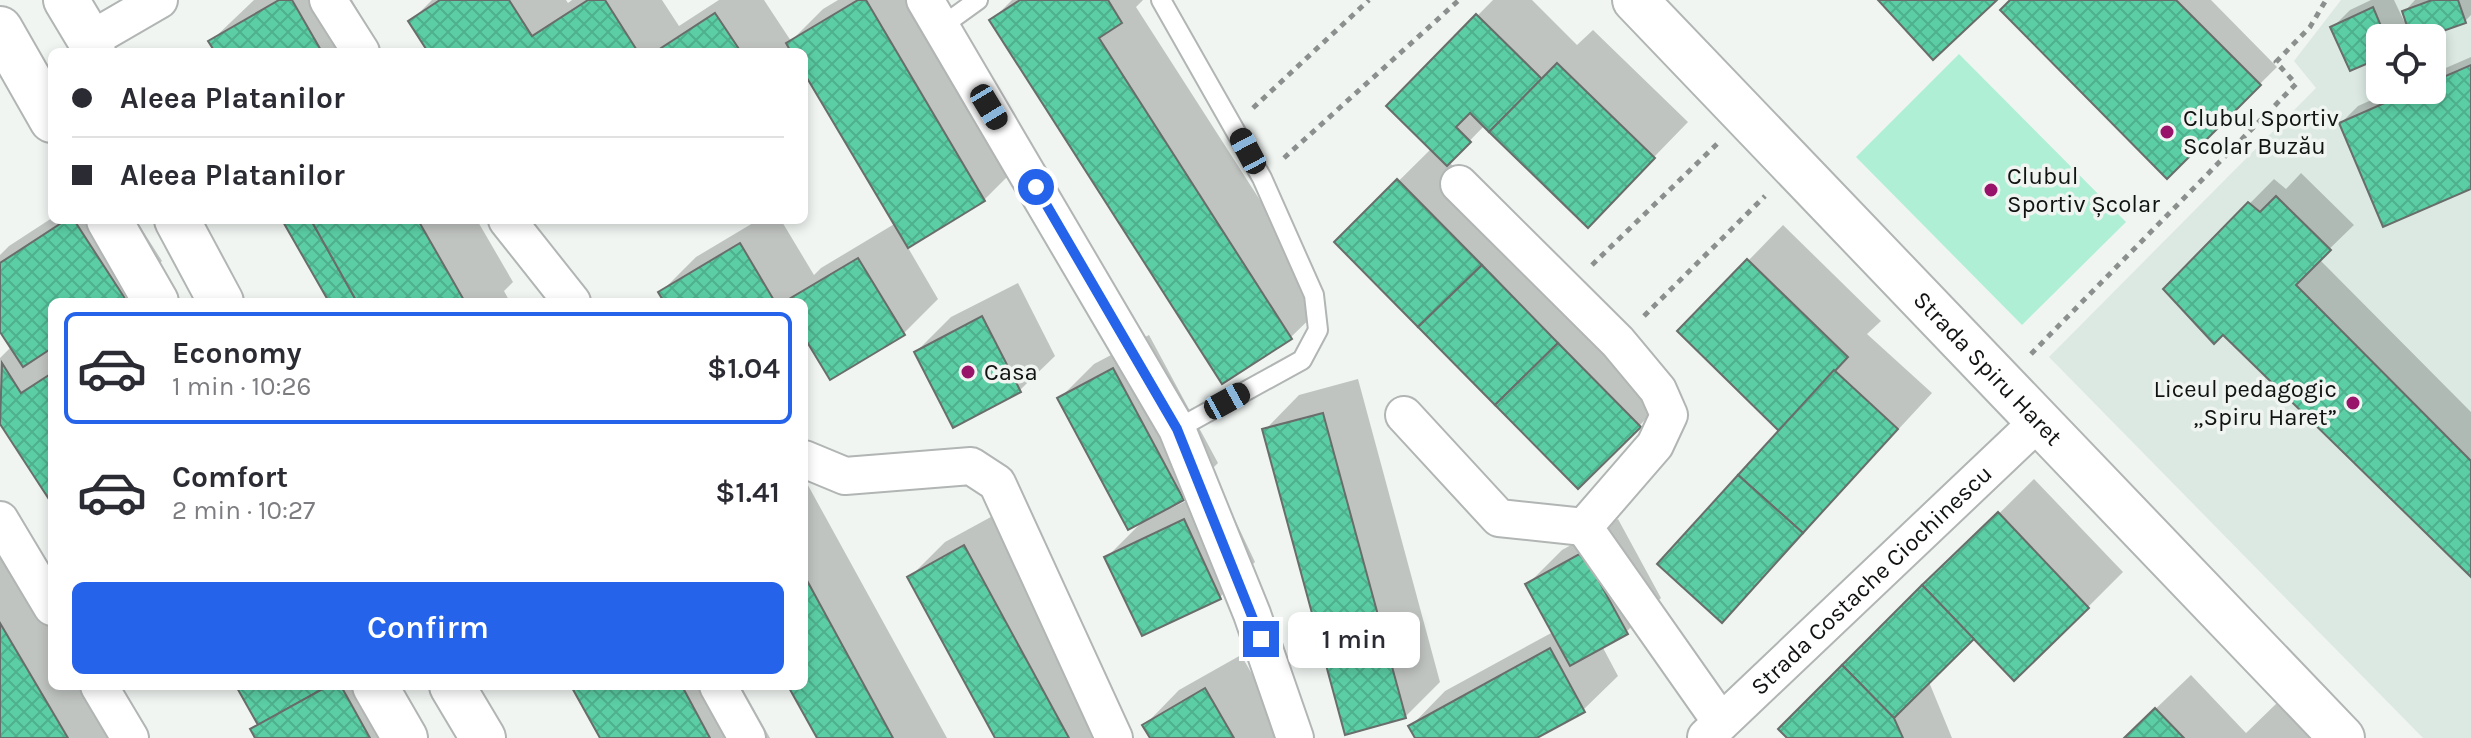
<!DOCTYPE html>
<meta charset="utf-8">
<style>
:root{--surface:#fff;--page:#f2f2f3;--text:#2b2b33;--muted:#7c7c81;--line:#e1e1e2;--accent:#2563eb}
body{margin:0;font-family:Karla,sans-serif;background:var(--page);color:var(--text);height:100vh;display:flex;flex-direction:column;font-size:30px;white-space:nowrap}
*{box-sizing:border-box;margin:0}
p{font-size:26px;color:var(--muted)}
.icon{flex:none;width:44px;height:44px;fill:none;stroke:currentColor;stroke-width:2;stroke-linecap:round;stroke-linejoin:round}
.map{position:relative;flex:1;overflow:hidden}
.side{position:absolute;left:48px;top:298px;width:760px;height:392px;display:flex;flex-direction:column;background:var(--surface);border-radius:12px;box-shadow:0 4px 12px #0003}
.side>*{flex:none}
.hud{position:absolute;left:48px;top:48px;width:760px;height:176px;border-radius:12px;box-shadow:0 4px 12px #0003;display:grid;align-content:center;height:176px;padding:0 24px;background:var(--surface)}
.controls{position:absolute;left:2366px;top:24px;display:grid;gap:16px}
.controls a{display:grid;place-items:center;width:80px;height:80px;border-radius:12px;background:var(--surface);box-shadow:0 4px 12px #0003;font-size:40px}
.end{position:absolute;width:36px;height:36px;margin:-18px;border:10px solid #2563eb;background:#fff;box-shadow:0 0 0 4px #fff}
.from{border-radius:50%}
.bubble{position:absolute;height:56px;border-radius:12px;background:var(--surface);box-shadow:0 4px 12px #0003;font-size:26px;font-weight:600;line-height:56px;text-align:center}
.car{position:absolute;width:24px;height:48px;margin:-24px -12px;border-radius:10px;box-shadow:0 0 6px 2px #0007;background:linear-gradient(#222 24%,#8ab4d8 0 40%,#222 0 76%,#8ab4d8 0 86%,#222 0)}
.hud b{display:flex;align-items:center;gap:28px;height:76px;font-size:30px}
.hud b+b{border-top:2px solid var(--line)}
.hud i{width:20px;height:20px;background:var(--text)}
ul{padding:14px 0 0;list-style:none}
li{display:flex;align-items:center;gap:24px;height:112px;margin:0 16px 12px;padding:0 8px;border:4px solid transparent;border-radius:12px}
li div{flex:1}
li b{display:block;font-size:30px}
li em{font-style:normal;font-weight:600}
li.on{border-color:var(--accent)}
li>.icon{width:72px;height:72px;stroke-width:1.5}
.primary-button{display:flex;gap:16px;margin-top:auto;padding:16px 24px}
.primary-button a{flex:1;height:92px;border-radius:12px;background:var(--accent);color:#fff;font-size:32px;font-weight:600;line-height:92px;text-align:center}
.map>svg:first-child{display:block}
.built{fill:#dce9e3;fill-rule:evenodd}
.garden{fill:#afefd5}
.shadow{fill:#0003}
.building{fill:url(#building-cross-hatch);stroke:#696d6b;stroke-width:2}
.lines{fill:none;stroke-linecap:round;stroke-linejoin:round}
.lane-casing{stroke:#b1b5b3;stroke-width:22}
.street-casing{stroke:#b1b5b3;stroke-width:40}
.secondary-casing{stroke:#b1b5b3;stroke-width:48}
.primary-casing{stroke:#b1b5b3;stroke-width:48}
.path{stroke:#8b8f8d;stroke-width:5;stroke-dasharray:6 6;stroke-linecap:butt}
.lane{stroke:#fff;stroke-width:18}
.street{stroke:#fff;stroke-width:36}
.secondary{stroke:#fff;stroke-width:44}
.primary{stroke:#fff;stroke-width:44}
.route{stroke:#2563eb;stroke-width:10}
.poi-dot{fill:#97146a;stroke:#f0f5f2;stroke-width:3}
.labels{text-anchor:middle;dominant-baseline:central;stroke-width:7;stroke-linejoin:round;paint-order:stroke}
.poi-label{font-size:24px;fill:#111312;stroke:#f0f5f2;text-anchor:start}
.street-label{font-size:24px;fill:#111312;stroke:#f0f5f2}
</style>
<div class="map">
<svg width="2471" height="738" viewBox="0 0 2471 738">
<defs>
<pattern id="building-cross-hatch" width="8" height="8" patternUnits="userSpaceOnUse" patternTransform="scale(2)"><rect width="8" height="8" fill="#5bcea5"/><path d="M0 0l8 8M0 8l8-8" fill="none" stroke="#4eb08d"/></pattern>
</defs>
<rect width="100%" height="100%" fill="#f0f5f2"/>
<path class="built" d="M 2341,0 L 2471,0 L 2471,738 L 2423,738 L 2049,357 L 2316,88 L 2294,61 ZM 2380,38 L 2432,38 L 2432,90 L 2380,90 Z"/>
<polygon class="garden" points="1959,54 2126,222 2022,325 1856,157"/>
<g class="shadow">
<polygon points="254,0 352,0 382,52 217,52 211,41"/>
<polygon points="432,0 566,0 568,3 572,0 662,0 679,26 719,0 764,0 791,41 823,9 838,0 921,0 1019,165 984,200 907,246 938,299 903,334 804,333 804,302 667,302 661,292 696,257 758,220 781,220 814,275 821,268 896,223 804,69 804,52 430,52 411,21"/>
<polygon points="1012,0 1143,0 1136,7 1326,303 1291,337 991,21"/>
<polygon points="1493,0 1532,0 1577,45 1593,30 1688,122 1622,190 1485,125 1449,162 1674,391 1578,487 1337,242 1432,148 1388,106"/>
<polygon points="2013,0 2211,0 2277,67 2167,176"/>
<polygon points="2371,0 2394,0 2404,21 2407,20 2404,12 2415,0 2471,0 2471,15 2465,21 2417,38 2413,38 2411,31 2404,38 2380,38 2380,55 2332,28 2350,10"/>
<polygon points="2471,57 2471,187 2341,123 2358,106 2394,90 2432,90 2432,74"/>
<polygon points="2301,173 2354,225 2319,259 2471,412 2471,575 2223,332 2165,289 2274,179 2286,189"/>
<polygon points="52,218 52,220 136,220 162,261 119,302 52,302 52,501 0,420 0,358 12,346 0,328 0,255 9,246"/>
<polygon points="284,220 477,220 513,282 504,291 510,302 331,302"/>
<polygon points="1783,225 1881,321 1867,334 1932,393 1722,620 1782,430 1680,331"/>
<polygon points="1018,283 1055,356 1020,390 916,352 951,317"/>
<polygon points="1149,335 1218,463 1183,498 1170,505 1171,508 1219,486 1255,562 1220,597 1143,634 1107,557 1143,521 1059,399 1094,364"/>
<polygon points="1358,379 1440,682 1405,717 1265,430 1299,395"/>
<polygon points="804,478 947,738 819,738 790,686 804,686"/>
<polygon points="2034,479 2123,572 2088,607 1974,636 1929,682 1952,738 1790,738 1781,729"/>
<polygon points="1000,512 1122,738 997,738 910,577 945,542"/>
<polygon points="1618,519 1661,598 1626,632 1602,646 1618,676 1583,710 1533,738 1417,738 1411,726 1445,691 1553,632 1527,585 1562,550"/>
<polygon points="0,530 52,618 52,686 92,686 123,738 0,738"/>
<polygon points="1241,655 1289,738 1152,738 1145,725 1179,690"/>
<polygon points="2191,675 2246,733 2277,703 2310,738 2125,738"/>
<polygon points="239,686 397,686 426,738 257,738 253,729 259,723"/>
<polygon points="574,686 741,686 770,738 602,738"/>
</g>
<g class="building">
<polygon points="279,0 292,0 322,52 215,52 208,41"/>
<polygon points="440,0 509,0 532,36 588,0 605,0 638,52 428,52 408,21"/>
<polygon points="858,0 866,0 985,201 908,248 804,73 804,52 791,52 786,43"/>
<polygon points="1020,0 1108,0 1122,23 1099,38 1292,339 1222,384 989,20"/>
<polygon points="1878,0 1997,0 1933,60"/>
<polygon points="2010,0 2176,0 2261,85 2167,179 2000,10"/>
<polygon points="2432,0 2458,0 2466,23 2423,38 2411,38 2402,11"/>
<polygon points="2373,7 2386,38 2380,38 2380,58 2350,71 2330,27"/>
<polygon points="715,13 741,52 655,52"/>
<polygon points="1476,14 1542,79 1489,132 1470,113 1456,127 1471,142 1447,166 1386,106"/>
<polygon points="1557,63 1655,158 1588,228 1489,132"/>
<polygon points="2471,65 2471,189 2383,227 2339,123 2414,90 2432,90 2432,82"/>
<polygon points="1397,179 1482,265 1418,327 1334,242"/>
<polygon points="2276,196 2331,250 2296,285 2471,461 2471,577 2223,335 2214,344 2163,289 2248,202 2260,212"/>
<polygon points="66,220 74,220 126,300 52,302 52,348 23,367 0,332 0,263"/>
<polygon points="282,220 311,220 357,302 329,302"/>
<polygon points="311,220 418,220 465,302 357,302"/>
<polygon points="740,243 775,302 664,302 658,292"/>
<polygon points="858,258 905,335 830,380 804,337 804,302 784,302"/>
<polygon points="1747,259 1848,357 1779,431 1677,331"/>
<polygon points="1482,265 1558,343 1495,405 1418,327"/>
<polygon points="982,316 1021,392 953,428 914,352"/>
<polygon points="1558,343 1641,427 1578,489 1495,405"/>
<polygon points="2,363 21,393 52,373 52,504 0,424"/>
<polygon points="1113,368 1184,500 1128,530 1057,398"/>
<polygon points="1834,370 1898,429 1803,533 1738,475"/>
<polygon points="1323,413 1406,718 1345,735 1262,429"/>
<polygon points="1738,475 1803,533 1722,623 1657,564"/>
<polygon points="1998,512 2089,608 2014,681 1922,585"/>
<polygon points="1184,519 1221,599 1142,636 1104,557"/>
<polygon points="964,545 1069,738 995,738 907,577"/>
<polygon points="1583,552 1628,634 1570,666 1525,584"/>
<polygon points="804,575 893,738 817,738 788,686 804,686"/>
<polygon points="1922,585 1974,639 1894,718 1842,665"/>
<polygon points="0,623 68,738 0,738"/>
<polygon points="1550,648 1585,712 1537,738 1415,738 1408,726"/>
<polygon points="1842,665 1894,718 1903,738 1787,738 1778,729"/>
<polygon points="236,686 328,686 258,725"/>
<polygon points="328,686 341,686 370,738 255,738 250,729"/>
<polygon points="571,686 682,686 710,738 600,738"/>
<polygon points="1205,688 1234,738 1150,738 1142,725"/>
<polygon points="2155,708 2184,738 2124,738"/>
</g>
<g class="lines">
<g class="lane-casing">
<g id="lane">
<polyline points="1161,0 1262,178 1314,295 1318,330 1302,360 1177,429"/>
<polyline points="942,26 978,0"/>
</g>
</g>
<g class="street-casing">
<g id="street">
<polyline points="328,0 361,52"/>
<polyline points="925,0 1177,429 1252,614 1295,738"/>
<polyline points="90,40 159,0"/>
<polyline points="1459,184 1618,342 1658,390 1669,415 1655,445 1584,527 1721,722"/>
<polyline points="507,220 572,302"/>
<polyline points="1404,415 1499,518 1584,527"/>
<polyline points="804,459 845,476 971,466 997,483 1114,738"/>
<polyline points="0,520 52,607"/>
<polyline points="99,686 130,738"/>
<polyline points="718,686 747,738"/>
<path id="s1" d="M 1706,737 L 2039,421"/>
</g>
</g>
<g class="secondary-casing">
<g id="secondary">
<path id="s2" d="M 1635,0 L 2342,738"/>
</g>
</g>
<g class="primary-casing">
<g id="primary">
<polyline points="66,0 90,40 93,52"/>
<polyline points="0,29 52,120"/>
<polyline points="109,220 156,302"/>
<polyline points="177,220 221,302"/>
<polyline points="375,686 405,738"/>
<polyline points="452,686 483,738"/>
</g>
</g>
<g class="path">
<polyline points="1253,108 1369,0"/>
<polyline points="1284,158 1459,0"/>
<polyline points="1592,265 1717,144"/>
<polyline points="1644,316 1765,196"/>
<polyline points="2031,354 2296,84 2276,62 2310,27 2326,0"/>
</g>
<use href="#lane" class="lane"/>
<use href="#street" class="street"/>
<use href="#secondary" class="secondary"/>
<use href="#primary" class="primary"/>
</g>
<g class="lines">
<polyline class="route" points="1036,187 1177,429 1261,639"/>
</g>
<g class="poi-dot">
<circle cx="2167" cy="132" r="8"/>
<circle cx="1991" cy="190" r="8"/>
<circle cx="968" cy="372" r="8"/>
<circle cx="2353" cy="403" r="8"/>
</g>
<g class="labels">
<g class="poi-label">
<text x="2183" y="118">Clubul Sportiv<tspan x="2183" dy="28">Scolar Buzău</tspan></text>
<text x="2007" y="176">Clubul<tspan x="2007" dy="28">Sportiv Școlar</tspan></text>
<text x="984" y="372">Casa</text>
<text x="2337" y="389" text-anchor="end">Liceul pedagogic<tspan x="2337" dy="28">„Spiru Haret”</tspan></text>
</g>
<g class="street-label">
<text stroke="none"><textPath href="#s2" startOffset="510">Strada Spiru Haret</textPath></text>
<text stroke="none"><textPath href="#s1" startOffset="228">Strada Costache Ciochinescu</textPath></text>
</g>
</g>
</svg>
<div class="controls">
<a><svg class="icon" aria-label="locate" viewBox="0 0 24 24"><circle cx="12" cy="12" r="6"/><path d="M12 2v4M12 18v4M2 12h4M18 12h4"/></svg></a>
</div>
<i class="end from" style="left:1036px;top:187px"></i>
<i class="end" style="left:1261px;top:639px"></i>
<div class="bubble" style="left:1288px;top:612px;width:132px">1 min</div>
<i class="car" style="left:989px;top:107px;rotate:149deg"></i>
<i class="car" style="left:1248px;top:151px;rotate:332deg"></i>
<i class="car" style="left:1227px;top:401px;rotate:61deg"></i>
<div class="hud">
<b><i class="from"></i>Aleea Platanilor</b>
<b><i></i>Aleea Platanilor</b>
</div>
<section class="side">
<ul>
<li class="on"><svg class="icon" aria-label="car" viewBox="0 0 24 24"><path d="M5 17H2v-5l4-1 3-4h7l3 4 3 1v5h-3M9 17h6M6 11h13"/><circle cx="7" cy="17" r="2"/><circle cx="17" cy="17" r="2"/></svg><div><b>Economy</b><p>1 min · 10:26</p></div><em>$1.04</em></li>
<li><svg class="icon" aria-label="car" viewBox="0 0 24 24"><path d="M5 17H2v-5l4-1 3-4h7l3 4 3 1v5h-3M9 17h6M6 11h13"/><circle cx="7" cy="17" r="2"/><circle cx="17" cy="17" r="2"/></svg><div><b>Comfort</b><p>2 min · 10:27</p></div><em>$1.41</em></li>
</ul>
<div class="primary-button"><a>Confirm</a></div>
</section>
</div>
